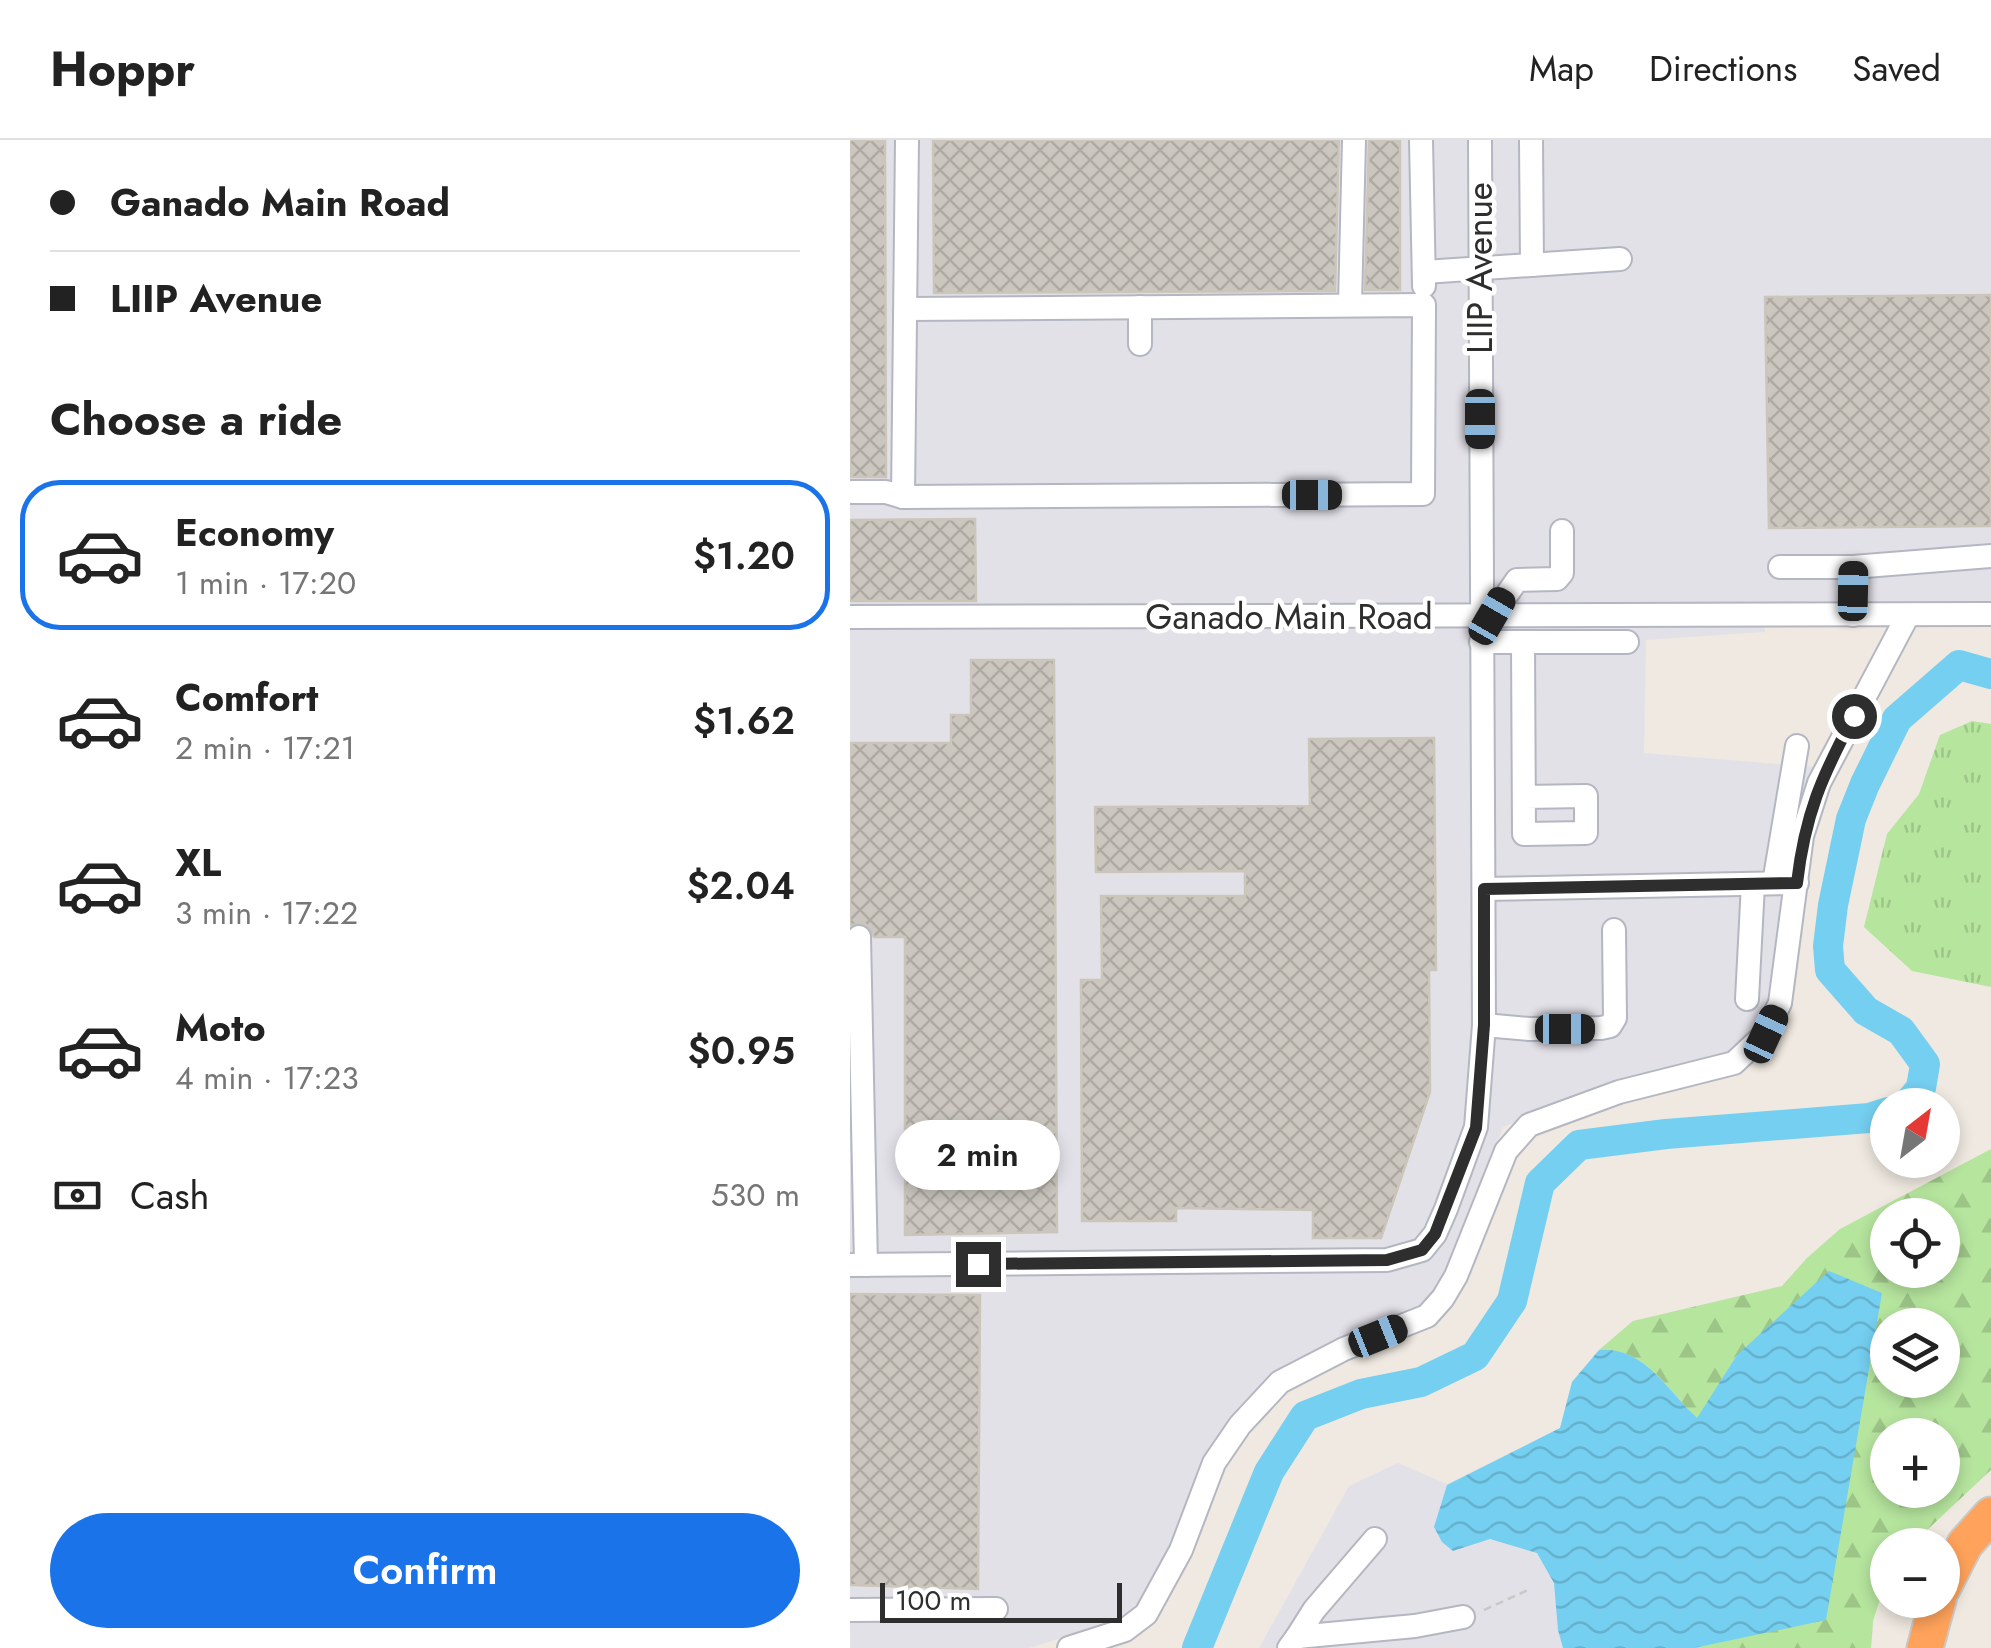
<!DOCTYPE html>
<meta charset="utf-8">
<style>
:root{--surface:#fff;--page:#f2f2f2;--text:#222;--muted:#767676;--line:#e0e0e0;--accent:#1a73e8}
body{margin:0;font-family:Jost,sans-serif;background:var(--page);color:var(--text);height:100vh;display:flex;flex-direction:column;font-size:38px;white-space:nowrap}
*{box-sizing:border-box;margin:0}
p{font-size:32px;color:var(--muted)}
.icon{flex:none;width:55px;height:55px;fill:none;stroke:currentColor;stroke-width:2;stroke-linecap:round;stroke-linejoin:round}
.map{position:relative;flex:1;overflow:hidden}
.sheet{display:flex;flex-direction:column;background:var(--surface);width:850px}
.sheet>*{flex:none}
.top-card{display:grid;align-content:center;height:220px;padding:0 50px;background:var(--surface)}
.needle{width:65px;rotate:31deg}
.tools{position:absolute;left:1020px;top:948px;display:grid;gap:20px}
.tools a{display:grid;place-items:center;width:90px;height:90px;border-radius:50%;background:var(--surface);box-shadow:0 5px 15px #0003;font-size:50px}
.scale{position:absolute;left:30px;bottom:25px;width:242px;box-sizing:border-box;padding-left:10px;border:5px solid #2e2e2e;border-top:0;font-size:28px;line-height:35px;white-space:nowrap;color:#2e2e2e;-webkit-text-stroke:8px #fff;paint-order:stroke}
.end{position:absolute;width:45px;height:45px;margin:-22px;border:12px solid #2e2e2e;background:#fff;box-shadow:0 0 0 5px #fff}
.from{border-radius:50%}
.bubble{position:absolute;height:70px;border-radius:35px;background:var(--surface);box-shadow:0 5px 15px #0003;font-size:32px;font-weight:600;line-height:70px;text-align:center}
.car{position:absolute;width:30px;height:60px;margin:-30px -15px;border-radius:12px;box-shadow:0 0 8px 2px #0007;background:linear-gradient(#222 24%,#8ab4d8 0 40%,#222 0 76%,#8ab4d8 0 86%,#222 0)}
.top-card b{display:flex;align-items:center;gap:35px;height:95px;font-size:38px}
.top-card b+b{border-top:2px solid var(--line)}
.top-card i{width:25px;height:25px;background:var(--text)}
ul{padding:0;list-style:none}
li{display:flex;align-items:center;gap:30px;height:150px;margin:0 20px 15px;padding:0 30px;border:5px solid transparent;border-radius:40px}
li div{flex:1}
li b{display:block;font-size:38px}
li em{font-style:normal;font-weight:600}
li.on{border-color:var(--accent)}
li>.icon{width:90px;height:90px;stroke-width:1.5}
h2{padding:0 50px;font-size:45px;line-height:120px}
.pay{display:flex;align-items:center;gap:25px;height:110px;padding:0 50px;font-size:38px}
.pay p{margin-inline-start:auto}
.cta{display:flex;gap:20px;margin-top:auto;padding:20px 50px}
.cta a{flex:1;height:115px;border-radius:60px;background:var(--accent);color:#fff;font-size:40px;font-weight:600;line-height:115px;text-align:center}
header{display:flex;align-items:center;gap:60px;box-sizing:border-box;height:140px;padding:0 50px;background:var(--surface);border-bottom:2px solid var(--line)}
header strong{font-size:48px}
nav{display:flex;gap:55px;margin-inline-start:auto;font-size:35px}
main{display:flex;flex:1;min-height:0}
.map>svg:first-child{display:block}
.industrial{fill:#e3e1e8}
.grass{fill:url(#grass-tufts)}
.forest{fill:url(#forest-firs);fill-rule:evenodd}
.water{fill:url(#water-waves)}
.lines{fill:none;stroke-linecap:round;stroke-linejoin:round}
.river{stroke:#75cff0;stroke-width:30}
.building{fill:url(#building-cross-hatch);stroke:#cbc5ba;stroke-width:2.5}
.minor-casing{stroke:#b4b7c1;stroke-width:26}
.highway-casing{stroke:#c9c9c9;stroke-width:39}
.path{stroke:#c9c9c9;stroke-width:2.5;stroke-dasharray:8 5;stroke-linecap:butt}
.minor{stroke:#fff;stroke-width:22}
.highway{stroke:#ffa35c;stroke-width:35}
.route{stroke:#2e2e2e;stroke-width:12}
.labels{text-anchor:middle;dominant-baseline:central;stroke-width:9;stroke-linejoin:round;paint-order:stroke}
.street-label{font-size:35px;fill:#2e2e2e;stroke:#fff}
</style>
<header>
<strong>Hoppr</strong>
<nav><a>Map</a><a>Directions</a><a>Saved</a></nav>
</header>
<main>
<section class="sheet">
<div class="top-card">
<b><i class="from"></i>Ganado Main Road</b>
<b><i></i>LIIP Avenue</b>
</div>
<h2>Choose a ride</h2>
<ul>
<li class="on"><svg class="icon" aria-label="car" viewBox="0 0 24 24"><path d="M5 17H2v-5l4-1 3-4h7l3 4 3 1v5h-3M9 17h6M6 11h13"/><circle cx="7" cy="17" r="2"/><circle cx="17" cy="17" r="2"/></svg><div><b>Economy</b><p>1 min · 17:20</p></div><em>$1.20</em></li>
<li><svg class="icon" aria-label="car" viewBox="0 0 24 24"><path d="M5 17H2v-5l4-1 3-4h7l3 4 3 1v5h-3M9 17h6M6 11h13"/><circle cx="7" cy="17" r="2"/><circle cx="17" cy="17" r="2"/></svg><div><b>Comfort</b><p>2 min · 17:21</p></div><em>$1.62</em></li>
<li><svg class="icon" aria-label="car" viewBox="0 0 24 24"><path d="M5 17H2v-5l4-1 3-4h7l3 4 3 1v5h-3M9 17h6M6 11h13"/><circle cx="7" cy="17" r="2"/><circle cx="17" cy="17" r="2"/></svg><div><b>XL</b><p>3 min · 17:22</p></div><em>$2.04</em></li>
<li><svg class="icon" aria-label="car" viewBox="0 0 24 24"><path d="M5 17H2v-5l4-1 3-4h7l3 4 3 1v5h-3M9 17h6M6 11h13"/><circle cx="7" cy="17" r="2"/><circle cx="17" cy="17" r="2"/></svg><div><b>Moto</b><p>4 min · 17:23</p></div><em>$0.95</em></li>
</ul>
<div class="pay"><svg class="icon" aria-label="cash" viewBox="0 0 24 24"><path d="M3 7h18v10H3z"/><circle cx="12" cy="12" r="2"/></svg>Cash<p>530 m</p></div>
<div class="cta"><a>Confirm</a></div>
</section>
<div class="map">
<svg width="1141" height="1508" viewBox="0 0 1141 1508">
<defs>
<pattern id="grass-tufts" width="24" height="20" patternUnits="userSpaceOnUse" patternTransform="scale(2.5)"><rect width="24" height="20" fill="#b6e59e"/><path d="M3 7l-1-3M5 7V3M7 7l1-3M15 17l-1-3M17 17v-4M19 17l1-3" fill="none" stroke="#9dc588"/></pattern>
<pattern id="forest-firs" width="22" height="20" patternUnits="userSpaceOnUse" patternTransform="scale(2.5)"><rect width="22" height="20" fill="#b6e59e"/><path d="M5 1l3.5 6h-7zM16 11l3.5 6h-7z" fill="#9dc588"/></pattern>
<pattern id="water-waves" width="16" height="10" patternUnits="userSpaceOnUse" patternTransform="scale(2.5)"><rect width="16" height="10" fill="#75cff0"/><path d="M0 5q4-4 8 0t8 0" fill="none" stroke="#66b2ce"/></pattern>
<pattern id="building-cross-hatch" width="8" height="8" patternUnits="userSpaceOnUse" patternTransform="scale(2.5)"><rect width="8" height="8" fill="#cbc7bf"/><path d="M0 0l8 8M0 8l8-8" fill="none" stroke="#afaba4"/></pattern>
</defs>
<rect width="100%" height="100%" fill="#efe9e1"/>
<g class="industrial">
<polygon points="0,0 1141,0 1141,461 913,462 915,492 796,500 794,613 965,627 911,887 874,919 716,961 653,987 593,1140 560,1178 421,1243 281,1477 179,1508 0,1508"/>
<polygon points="990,1089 1037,1116 1037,1317 1021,1508 409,1508 499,1346 548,1323 597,1344 710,1288 722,1242 749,1210 783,1181 932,1146 957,1118"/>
</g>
<polygon class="grass" points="1122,581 1141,584 1141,847 1062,831 1014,787 1037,694 1069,654 1090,595"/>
<path class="forest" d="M 1141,1009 L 1141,1330 L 1061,1405 L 1038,1405 L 1037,1437 L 1023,1481 L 1021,1508 L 844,1508 L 976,1479 L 887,1215 L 847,1279 C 819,1250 793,1206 749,1210 L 783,1181 L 932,1146 L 957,1118 L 990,1089 ZM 1038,1075 L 1092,1075 L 1092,1130 L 1038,1130 ZM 1038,1185 L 1092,1185 L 1092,1240 L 1038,1240 ZM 1038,1295 L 1092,1295 L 1092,1350 L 1038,1350 Z"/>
<path class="water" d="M 979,1131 L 1032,1153 L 976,1480 L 844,1508 L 713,1508 L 708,1490 L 704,1443 L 687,1413 L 640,1399 L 603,1411 L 592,1402 L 584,1387 L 597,1345 L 710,1288 L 722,1242 L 749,1210 C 794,1206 817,1250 847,1278 L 887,1215 Z"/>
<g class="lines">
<g class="river">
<polyline points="1057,965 1071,948 1075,924 1051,891 1016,871 980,830 978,806 983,765 1001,679 1015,644 1047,579 1109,525 1141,534"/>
<polyline points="347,1508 419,1332 455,1276 511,1254 571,1242 625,1216 662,1161 690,1043 729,1005 816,994 1019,978 1038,972"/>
</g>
</g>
<g class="building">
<polygon points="0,0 35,0 36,337 0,337"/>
<polygon points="83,0 489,0 485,151 84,153"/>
<polygon points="519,0 550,0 550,150 515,150"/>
<polygon points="1141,155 1141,386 919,388 915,157"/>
<polygon points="125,379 126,461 0,461 0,380"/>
<polygon points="121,520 204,520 207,1092 55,1095 55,797 24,797 15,784 0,785 0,603 101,603 101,575 121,575"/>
<polygon points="584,598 586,830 579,830 580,952 531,1098 463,1098 463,1070 326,1068 326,1081 232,1081 231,840 252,840 251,756 395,756 395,731 246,732 245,667 460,666 459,599"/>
<polygon points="0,1154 130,1155 128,1449 0,1445"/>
</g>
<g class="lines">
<g class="minor-casing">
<g id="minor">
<polyline points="571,0 574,146"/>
<polyline points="681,0 682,125"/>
<polyline points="574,132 770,119"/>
<polyline points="500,164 504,0"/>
<polyline points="290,204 290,167"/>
<polyline points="0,352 36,352 53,357 573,354 574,165 57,169"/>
<polyline points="53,357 57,0"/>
<polyline points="930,427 1003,427"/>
<polyline points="1003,475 1003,427 1141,416"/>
<polyline points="642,476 667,440 707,439 712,433 712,391"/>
<polyline points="0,477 1141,474"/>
<polyline points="631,502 777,502"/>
<polyline points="673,503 674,694 736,693 736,656 674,657"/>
<polyline points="924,743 947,606"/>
<polyline points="634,749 947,743"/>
<polyline points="9,797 16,1125"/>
<polyline points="897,859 903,744"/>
<polyline points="634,885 679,889 751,888 760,886 765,878 764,790"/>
<polyline points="0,1125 537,1120 572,1110 585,1094 596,1069 626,987 634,885 630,0"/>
<polyline points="0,1470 146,1469"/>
<polyline points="447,1497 464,1470 525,1399"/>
<polyline points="219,1508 275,1490 296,1474 331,1410 364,1323 390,1285 430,1242 494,1209 577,1176 593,1158 606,1136 656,1011 679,985 769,952 884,923 915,894 930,863 952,696 969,643 1058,475"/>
<polyline points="439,1508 447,1497 565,1486 613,1477"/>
</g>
</g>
<g class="highway-casing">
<g id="highway">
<polyline points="1092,1449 1115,1404 1141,1375"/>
<polyline points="1075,1508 1088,1460"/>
</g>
</g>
<polyline class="path" points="634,1470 678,1450"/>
<use href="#minor" class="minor"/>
<use href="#highway" class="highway"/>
</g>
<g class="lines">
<path class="route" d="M 128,1124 L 537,1120 L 572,1110 L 585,1094 L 626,988 L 634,885 L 634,749 L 947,743 C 955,674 972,636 1004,576"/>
</g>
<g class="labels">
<g class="street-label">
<text transform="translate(630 128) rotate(-90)">LIIP Avenue</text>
<text x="439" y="477">Ganado Main Road</text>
</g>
</g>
</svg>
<div class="tools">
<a><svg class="needle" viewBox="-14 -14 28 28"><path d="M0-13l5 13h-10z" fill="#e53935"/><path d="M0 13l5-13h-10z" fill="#767676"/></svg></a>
<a><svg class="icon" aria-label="locate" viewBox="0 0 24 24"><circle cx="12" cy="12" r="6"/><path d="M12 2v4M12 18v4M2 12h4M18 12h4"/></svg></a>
<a><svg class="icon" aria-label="layers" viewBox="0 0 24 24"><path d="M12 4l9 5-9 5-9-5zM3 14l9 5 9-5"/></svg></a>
<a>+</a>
<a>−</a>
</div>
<div class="scale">100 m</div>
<i class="end from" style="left:1004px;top:576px"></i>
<i class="end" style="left:128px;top:1124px"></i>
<div class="bubble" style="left:45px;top:980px;width:165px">2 min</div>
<i class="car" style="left:630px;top:279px;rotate:180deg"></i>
<i class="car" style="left:462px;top:355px;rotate:90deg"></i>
<i class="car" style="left:1003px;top:451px;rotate:1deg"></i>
<i class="car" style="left:642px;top:476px;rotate:30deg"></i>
<i class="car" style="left:715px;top:889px;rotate:90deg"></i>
<i class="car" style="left:916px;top:894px;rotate:25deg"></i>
<i class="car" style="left:528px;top:1196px;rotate:68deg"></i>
</div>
</main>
